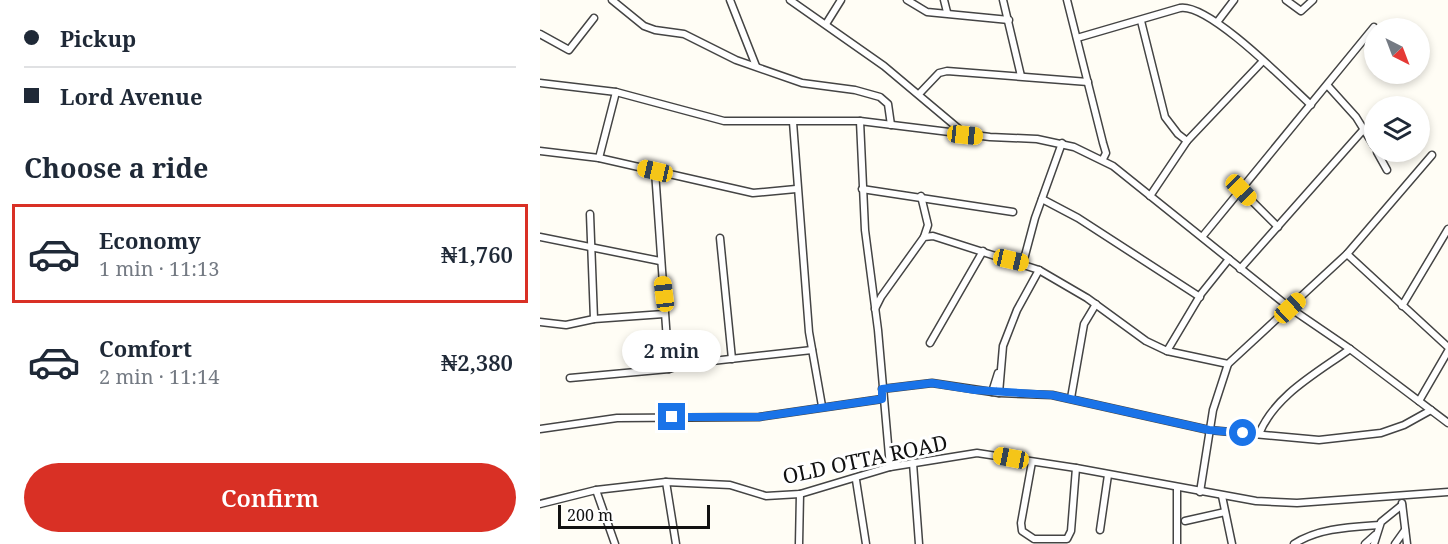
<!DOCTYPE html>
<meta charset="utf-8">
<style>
:root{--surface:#fff;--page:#f2f2f3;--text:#1f2937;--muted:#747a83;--line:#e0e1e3;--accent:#d93025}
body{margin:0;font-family:"Noto Serif",serif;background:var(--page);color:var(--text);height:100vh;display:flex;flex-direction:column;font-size:22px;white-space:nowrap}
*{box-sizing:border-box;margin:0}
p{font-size:20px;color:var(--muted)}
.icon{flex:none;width:33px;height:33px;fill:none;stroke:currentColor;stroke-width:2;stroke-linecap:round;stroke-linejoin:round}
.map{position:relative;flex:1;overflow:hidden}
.panel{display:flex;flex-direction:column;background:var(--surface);width:540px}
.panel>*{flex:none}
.banner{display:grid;align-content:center;height:132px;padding:0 24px;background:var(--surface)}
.needle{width:39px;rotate:138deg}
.controls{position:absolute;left:824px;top:18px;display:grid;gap:12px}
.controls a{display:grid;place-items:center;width:66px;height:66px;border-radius:50%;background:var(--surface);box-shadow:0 3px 9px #0003;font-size:30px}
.scale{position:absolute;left:18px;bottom:15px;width:152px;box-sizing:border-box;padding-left:6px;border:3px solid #111;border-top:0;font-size:16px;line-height:21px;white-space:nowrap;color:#111;-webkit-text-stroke:4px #fff;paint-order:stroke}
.end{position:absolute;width:27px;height:27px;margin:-14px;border:8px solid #1a73e8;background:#fff;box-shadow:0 0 0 3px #fff}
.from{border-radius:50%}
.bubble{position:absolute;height:42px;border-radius:21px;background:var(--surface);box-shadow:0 3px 9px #0003;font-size:20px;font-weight:600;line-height:42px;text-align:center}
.car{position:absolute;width:18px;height:36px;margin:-18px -9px;border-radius:8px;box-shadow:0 0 4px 2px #0007;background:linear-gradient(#f5c518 24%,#345 0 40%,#f5c518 0 76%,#345 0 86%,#f5c518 0)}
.banner b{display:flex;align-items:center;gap:21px;height:57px;font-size:22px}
.banner b+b{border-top:2px solid var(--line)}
.banner i{width:15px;height:15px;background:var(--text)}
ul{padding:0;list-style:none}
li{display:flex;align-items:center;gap:18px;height:99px;margin:0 12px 9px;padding:0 12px;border:3px solid transparent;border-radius:0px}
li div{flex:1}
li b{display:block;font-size:22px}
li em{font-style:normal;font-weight:600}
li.active{border-color:var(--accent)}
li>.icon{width:54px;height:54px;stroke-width:1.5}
h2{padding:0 24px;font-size:27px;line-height:72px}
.action{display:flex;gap:12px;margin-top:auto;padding:12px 24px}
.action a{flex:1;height:69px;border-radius:36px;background:var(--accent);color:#fff;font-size:24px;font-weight:600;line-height:69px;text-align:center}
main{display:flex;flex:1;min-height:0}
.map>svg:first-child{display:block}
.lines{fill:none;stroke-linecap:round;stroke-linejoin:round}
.minor-casing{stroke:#444;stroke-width:9}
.minor{stroke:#fff;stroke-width:6}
.route{stroke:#1a73e8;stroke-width:8}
.labels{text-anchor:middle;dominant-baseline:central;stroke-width:6;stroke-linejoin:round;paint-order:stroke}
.street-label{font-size:21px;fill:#111;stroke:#fff}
</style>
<main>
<section class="panel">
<div class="banner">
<b><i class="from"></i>Pickup</b>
<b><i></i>Lord Avenue</b>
</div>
<h2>Choose a ride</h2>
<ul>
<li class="active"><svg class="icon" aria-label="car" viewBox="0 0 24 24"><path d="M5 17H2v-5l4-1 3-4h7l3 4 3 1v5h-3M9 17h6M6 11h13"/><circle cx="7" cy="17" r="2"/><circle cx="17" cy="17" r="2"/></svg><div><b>Economy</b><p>1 min · 11:13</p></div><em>₦1,760</em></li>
<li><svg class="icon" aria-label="car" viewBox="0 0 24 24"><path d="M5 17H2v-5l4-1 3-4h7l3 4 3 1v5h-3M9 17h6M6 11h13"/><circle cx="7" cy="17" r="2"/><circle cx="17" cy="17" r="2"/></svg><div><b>Comfort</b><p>2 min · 11:14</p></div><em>₦2,380</em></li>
</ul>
<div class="action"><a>Confirm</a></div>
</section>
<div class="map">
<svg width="908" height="544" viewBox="0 0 908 544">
<rect width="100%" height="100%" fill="#fffdf5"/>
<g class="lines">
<g class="minor-casing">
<g id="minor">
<polyline points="72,0 104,26 115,30 144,34 196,60 262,83 315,90 340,97 348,104 351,125"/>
<polyline points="190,0 216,66"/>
<polyline points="250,0 344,66 425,134"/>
<polyline points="367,0 387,12 469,20"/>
<polyline points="404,0 407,12"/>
<polyline points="463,0 481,76"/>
<polyline points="527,0 563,143 566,153 563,159"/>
<polyline points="746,0 761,11 773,0"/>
<polyline points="601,21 625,117 638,134 647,141"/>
<polyline points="678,21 694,0"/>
<polyline points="286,24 301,0"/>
<polyline points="0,34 29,50 54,18"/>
<path d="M 537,38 L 640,8 C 669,3 747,83 771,105"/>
<polyline points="0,83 76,92 184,121 320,121 450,137 497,139 534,147 573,166 750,308 810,349 908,423"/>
<polyline points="788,86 816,117 834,146"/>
<polyline points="379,94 399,73 407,71 548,82"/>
<polyline points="320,121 325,230 338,330 350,467"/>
<polyline points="253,122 269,332 282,406"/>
<polyline points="0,151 59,158 213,193 256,189"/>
<polyline points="837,152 847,170"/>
<polyline points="59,158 76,92"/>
<polyline points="115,171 129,369"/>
<polyline points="322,189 473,212"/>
<polyline points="701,190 738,227"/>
<polyline points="381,196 388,225 384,237"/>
<polyline points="610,196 647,141 722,62"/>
<polyline points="502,199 538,218 660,297"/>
<polyline points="50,214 54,319"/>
<polyline points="0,237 120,261"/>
<polyline points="662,237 834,27"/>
<polyline points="180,238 192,359"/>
<polyline points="807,254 908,347"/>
<polyline points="483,263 495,218 522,143"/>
<polyline points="700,269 824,129"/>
<polyline points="862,306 908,229"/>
<polyline points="335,309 341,297 384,237 393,236 499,270 547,298 606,341 627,351 688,364 807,254 892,155"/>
<polyline points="0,322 26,325 54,319 124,314"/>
<polyline points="390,343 443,251"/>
<polyline points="627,351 661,294 689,259"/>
<polyline points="30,378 129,369 145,364 272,350"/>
<polyline points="342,389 392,383 459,393 512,395 669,430 779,440 841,433 864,425 891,410"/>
<polyline points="452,392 458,373"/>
<polyline points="459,393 463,346 477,310 499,270"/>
<polyline points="531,398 544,324 556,304"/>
<polyline points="879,401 908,351"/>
<polyline points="0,429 77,418 219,417 342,399"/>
<path d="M 719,434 C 735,395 777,373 810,349"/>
<polyline points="492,462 481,523 482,531 494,539 527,539 531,531 536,468"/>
<polyline points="373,463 379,544"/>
<polyline points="316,480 326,544"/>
<polyline points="126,482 136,544"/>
<polyline points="637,488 637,544"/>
<polyline points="56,490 75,544"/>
<polyline points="660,492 673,410 688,364"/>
<polyline points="682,496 692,544"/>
<polyline points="862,503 867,544"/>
<polyline points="0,504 56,490 126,482 190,485 226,496 260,494 350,467 437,453 536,468 716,501 757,503 908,492"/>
<polyline points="645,521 685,512"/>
<polyline points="560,530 568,475"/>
<polyline points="259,544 260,494"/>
<path d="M 754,544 C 778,528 811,527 839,525"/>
<polyline points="825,544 835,535"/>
<polyline points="834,544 841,522 862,505"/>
<polyline points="855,544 865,530"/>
</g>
</g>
<use href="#minor" class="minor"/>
</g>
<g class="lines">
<polyline class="route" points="132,417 219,417 342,399 342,389 392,383 435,390 512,395 669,430 703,433"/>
</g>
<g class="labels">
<g class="street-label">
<text transform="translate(325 459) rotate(-12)">OLD OTTA ROAD</text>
</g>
</g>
</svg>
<div class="controls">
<a><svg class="needle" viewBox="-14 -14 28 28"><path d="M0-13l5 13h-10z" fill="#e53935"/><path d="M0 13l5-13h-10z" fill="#747a83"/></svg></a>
<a><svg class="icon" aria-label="layers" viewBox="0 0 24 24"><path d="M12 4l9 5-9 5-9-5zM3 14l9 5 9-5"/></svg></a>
</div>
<div class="scale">200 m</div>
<i class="end from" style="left:703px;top:433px"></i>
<i class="end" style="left:132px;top:417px"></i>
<div class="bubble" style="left:82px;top:330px;width:99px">2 min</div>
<i class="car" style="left:425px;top:135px;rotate:96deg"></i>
<i class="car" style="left:115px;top:171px;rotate:283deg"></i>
<i class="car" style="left:701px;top:190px;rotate:136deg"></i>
<i class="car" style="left:471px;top:260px;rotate:103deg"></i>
<i class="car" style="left:124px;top:294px;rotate:353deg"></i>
<i class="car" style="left:750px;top:308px;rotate:47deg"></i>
<i class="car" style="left:471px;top:458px;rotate:281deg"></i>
</div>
</main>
